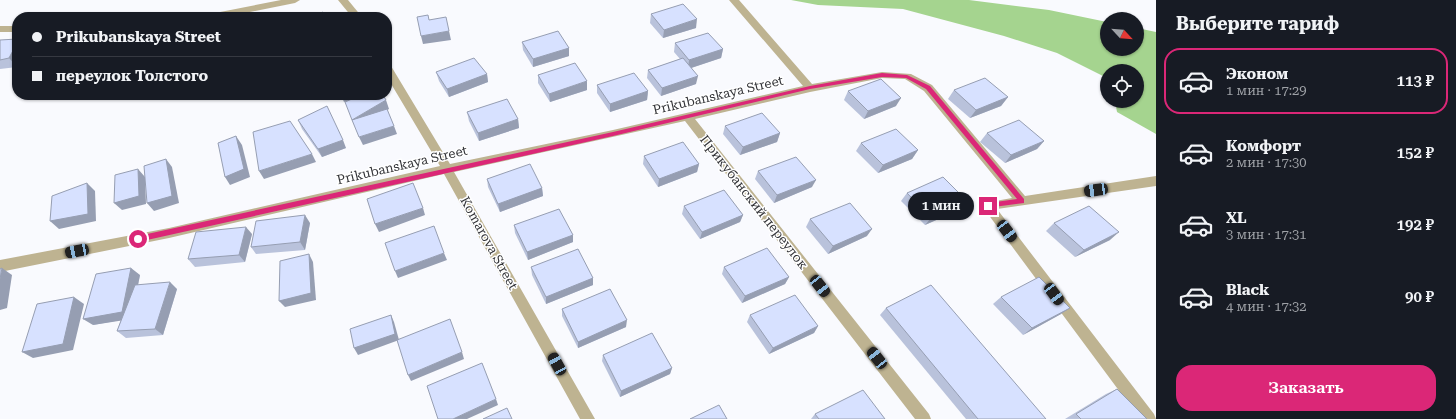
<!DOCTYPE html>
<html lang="ru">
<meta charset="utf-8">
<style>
:root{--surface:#171b24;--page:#242831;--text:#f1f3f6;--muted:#9ea1a6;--line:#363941;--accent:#db2777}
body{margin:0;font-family:"Roboto Serif",serif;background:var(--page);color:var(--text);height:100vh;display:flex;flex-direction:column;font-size:15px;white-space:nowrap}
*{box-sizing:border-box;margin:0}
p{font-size:13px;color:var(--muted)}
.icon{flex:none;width:22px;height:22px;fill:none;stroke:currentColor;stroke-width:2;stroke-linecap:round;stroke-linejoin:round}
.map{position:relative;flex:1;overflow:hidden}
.sheet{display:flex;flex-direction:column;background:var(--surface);width:300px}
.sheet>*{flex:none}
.top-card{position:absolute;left:12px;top:12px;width:380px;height:88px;border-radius:16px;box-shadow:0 1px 3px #0004;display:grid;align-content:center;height:88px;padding:0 20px;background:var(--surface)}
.needle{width:26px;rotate:116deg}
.controls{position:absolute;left:1100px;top:12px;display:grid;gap:8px}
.controls a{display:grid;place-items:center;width:44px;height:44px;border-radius:50%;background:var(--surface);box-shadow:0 1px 3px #0004;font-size:20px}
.end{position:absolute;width:18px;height:18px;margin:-9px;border:5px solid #db2777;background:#fff;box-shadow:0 0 0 2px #fff}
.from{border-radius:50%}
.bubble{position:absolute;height:28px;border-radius:14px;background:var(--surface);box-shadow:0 1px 3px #0004;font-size:13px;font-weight:600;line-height:28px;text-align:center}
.car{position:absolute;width:12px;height:24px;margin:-12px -6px;border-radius:5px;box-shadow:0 0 3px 1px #0007;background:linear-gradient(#222 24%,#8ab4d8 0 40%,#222 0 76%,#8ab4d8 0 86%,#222 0)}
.top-card b{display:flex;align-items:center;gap:14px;height:38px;font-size:15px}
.top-card b+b{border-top:1px solid var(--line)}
.top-card i{width:10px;height:10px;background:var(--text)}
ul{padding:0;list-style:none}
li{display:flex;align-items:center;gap:12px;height:66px;margin:0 8px 6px;padding:0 12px;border:2px solid transparent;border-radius:16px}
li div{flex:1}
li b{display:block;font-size:15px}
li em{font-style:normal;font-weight:600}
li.current{border-color:var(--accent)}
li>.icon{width:36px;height:36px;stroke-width:1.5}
h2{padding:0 20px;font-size:18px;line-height:48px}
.primary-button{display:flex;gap:8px;margin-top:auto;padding:8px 20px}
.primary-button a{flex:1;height:46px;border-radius:16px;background:var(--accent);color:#fff;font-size:16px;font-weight:600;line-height:46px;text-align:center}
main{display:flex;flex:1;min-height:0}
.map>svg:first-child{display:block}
.forest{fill:#a5d48f}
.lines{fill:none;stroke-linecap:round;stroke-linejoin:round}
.minor{fill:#beb391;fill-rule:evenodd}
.wall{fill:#b9c2db}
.shaded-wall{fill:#969eb2}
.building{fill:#d7e1ff;stroke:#969eb2}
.route{fill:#db2777}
.labels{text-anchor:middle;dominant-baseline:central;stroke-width:3;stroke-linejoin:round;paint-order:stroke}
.street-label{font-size:13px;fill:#333438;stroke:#fff}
</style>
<main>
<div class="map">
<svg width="1156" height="419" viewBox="0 0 1156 419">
<rect width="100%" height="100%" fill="#f9fafe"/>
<polygon class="forest" points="791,0 969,0 1049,10 1107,22 1107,49 1137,49 1137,28 1156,32 1156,134 1117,112 1115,101 1137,101 1137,71 1107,71 1107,78 1057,53 1004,36 903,9 818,5"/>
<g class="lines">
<g class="minor">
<polygon points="281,0 300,0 295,3 225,17 205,17 210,14"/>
<polygon points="338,0 348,0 362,17 352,17"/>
<polygon points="729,0 739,0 812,84 882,72 911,74 932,85 1025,196 1156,176 1156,186 997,209 1154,414 1156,419 1140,419 982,206 984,203 1012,198 924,91 905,79 882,78 810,92 695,119 929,414 931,419 915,419 685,121 454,172 595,419 580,419 444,174 169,238 0,272 0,260 169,228 440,166 387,77 387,65 391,66 450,164 613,130 803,86"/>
<rect x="0" y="26" width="17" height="6"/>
</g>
</g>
<g class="wall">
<polygon points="651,14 696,28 663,38 650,23"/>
<polygon points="0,40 17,67 0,69"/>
<polygon points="522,42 569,48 569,56 533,67 523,50"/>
<polygon points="675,43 723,49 721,58 691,68 696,84 661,96 647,78 648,70 680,59 674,52"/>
<polygon points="436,72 487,74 488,82 449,97 439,81"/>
<polygon points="538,75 587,90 550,102 538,83"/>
<polygon points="597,85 648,91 647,100 610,112 597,93"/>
<polygon points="954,90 1008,97 1001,106 970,118 948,99"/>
<polygon points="848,91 896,106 864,119 844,100"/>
<polygon points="467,112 518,119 519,128 479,141 469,121"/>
<polygon points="298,120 346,148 322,157 302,129"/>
<polygon points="725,126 780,133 777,142 740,155 723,134"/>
<polygon points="987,133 1044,141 1037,149 1005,163 980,142"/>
<polygon points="861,143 918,150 912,159 878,173 856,151"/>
<polygon points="644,156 699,164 697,172 658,187 643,164"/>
<polygon points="758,171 812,187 774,203 755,179"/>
<polygon points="487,179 542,188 543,196 500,212 488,187"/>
<polygon points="907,193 961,209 925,225 901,201"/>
<polygon points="684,206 743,215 740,222 700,239 682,214"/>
<polygon points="810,219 867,236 828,254 806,227"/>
<polygon points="310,223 305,250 256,254 251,247"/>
<polygon points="1054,223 1110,240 1075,257 1046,231"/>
<polygon points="514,225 573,235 573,242 528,260 515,233"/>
<polygon points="252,234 245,262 195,267 188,259"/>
<polygon points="531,267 593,278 593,285 546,304 532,275"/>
<polygon points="724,267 789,277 785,284 742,303 722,274"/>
<polygon points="140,275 138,285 177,289 163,335 126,338 117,331 121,320 93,325"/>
<polygon points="1001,297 1061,314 1023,335 993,304"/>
<polygon points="886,308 1046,419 966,419 880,315"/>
<polygon points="562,309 626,327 578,348 562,316"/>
<polygon points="750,315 818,326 814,333 769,354 747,322"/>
<polygon points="603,355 672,368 670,374 620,397 602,361"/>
<polygon points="1117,389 1147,419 1065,419 1106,394"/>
<polygon points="815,414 885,419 811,419"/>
</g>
<g class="shaded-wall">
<polygon points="697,19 696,28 663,38 664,30"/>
<polygon points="449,31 451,40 423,44 421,36"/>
<polygon points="17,43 17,67 9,58"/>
<polygon points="569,48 569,56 533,67 533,59"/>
<polygon points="723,49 721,58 688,69 689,60"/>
<polygon points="487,74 488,82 449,97 447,89"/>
<polygon points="698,76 696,84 661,96 662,88"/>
<polygon points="587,81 587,90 550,102 549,94"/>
<polygon points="648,91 647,100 610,112 610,104"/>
<polygon points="341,95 366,95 344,102"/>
<polygon points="1008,97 1001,106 970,118 976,110"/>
<polygon points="901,98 896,106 864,119 868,111"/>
<polygon points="386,100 389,109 356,128 352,120"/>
<polygon points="518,119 519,128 479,141 478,133"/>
<polygon points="394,126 397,134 363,145 359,137"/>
<polygon points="780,133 777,142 740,155 743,147"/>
<polygon points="236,136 242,145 250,177 230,185 225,177"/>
<polygon points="343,140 346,148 322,157 318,149"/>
<polygon points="1044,141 1037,149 1005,163 1011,155"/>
<polygon points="918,150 912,159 878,173 883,165"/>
<polygon points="312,154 316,162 264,179 259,171"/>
<polygon points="166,159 172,167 179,203 154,211 147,203"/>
<polygon points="699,164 697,172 658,187 659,179"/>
<polygon points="138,169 145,177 146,204 122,210 114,203"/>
<polygon points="816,180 812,187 774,203 777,195"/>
<polygon points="87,183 95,191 96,221 59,229 50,221"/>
<polygon points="542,188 543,196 500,212 498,204"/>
<polygon points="968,202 961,209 925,225 931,218"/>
<polygon points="423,208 425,215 379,232 375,224"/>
<polygon points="305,215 310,223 305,250 300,242"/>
<polygon points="743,215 740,222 700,239 702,232"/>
<polygon points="246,227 252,234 245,262 239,255"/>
<polygon points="872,229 867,236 828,254 833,246"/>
<polygon points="1119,232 1110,240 1075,257 1084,250"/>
<polygon points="573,235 573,242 528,260 527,252"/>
<polygon points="444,253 447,260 398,278 395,271"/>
<polygon points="309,254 313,262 316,300 285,307 279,301"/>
<polygon points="2,268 12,275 7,308 0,310 0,279"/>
<polygon points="131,268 140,275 131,319 93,325 83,319"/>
<polygon points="789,277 785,284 742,303 745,296"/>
<polygon points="593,278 593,285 546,304 546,297"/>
<polygon points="170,282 177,289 163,335 155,329"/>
<polygon points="74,297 84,304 73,350 33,358 22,352"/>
<polygon points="1070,308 1061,314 1023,335 1032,328"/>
<polygon points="391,315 394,322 399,340 358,355 354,348"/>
<polygon points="627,320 626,327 578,348 578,342"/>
<polygon points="818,326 814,333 769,354 773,348"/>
<polygon points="462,352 464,359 411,381 408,375"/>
<polygon points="672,368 670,374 620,397 621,391"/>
<polygon points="496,399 498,405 467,419 453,419"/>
</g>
<g class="building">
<polygon points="683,4 697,19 664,30 651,14"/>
<polygon points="323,12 326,17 311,17"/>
<polygon points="428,15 429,20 446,17 449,31 421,36 417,17"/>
<polygon points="558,31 569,48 533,59 522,42"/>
<polygon points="708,33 723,49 689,60 675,43"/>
<polygon points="17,39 17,43 9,58 0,60 0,40"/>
<polygon points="474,58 487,74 447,89 436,72"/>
<polygon points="683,58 698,76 662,88 648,70"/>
<polygon points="575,63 587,81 549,94 538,75"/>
<polygon points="634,73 648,91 610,104 597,85"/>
<polygon points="985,78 1008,97 976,110 954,90"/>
<polygon points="881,79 901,98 868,111 848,91"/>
<polygon points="361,95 383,95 386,100 352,120 345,102"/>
<polygon points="507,99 518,119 478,133 467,112"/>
<polygon points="327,106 343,140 318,149 298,120"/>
<polygon points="387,109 394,126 359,137 352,120"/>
<polygon points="762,113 780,133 743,147 725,126"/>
<polygon points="1019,120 1044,141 1011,155 987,133"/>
<polygon points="290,121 312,154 259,171 253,132"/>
<polygon points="896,129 918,150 883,165 861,143"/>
<polygon points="236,136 244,169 225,177 218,143"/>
<polygon points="683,142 699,164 659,179 644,156"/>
<polygon points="796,157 816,180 777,195 758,171"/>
<polygon points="166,159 172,196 147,203 144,166"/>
<polygon points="530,164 542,188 498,204 487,179"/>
<polygon points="138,169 139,196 114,203 115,175"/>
<polygon points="943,177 968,202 931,218 907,193"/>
<polygon points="87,183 88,214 50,221 52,196"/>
<polygon points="413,183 423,208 375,224 367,199"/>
<polygon points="724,190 743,215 702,232 684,206"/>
<polygon points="850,203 872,229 833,246 810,219"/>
<polygon points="1089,206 1119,232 1084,250 1054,223"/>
<polygon points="559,209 573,235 527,252 514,225"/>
<polygon points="305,215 300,242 251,247 256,221"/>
<polygon points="434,226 444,253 395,271 385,243"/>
<polygon points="246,227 239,255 188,259 196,232"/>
<polygon points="767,248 789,277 745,296 724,267"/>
<polygon points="578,249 593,278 546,297 531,267"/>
<polygon points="309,254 311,293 279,301 280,261"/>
<polygon points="2,268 0,279 0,269"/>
<polygon points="131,268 122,312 83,319 96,274"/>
<polygon points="1039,277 1070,308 1032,328 1001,297"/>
<polygon points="170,282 155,329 117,331 135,285"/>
<polygon points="931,285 1046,419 978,419 886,308"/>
<polygon points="610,289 627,320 578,342 562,309"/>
<polygon points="795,295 818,326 773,348 750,315"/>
<polygon points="74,297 63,344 22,352 37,304"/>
<polygon points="391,315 395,334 354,348 350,329"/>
<polygon points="450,319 462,352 408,375 397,340"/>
<polygon points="652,333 672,368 621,391 603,355"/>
<polygon points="482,363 496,399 453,419 438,419 427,386"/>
<polygon points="1117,389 1147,419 1081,419 1076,414"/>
<polygon points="863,390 885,419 819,419 815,414"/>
<polygon points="719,405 727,419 690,419"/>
<polygon points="507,408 512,419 483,419"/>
</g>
<polygon class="route" points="882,73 907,75 930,86 1024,199 1024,203 986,208 986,204 988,203 1017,199 926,89 906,78 882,77 810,89 613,136 138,242 135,239 138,236 613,132 810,86"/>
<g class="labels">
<g class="street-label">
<text transform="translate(718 95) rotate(-13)">Prikubanskaya Street</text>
<text transform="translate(402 165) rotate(-13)">Prikubanskaya Street</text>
<text transform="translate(754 202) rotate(52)">Прикубанский переулок</text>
<text transform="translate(489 243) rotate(61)">Komarova Street</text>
</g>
</g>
</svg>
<div class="controls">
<a><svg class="needle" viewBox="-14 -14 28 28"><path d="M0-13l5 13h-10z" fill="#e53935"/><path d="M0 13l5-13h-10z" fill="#9ea1a6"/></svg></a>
<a><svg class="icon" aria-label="locate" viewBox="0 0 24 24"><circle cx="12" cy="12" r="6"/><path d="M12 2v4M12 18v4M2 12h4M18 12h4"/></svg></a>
</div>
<i class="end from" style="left:138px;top:239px"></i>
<i class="end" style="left:988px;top:206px"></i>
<div class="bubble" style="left:908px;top:192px;width:66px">1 мин</div>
<i class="car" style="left:1096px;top:190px;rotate:262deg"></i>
<i class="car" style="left:1007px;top:231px;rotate:143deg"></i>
<i class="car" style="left:77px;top:251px;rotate:259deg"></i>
<i class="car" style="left:820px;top:286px;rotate:142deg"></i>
<i class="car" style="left:1054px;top:294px;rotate:143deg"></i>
<i class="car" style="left:877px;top:358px;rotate:322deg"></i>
<i class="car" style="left:557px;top:364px;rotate:331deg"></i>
<div class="top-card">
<b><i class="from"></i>Prikubanskaya Street</b>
<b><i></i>переулок Толстого</b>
</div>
</div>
<section class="sheet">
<h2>Выберите тариф</h2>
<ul>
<li class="current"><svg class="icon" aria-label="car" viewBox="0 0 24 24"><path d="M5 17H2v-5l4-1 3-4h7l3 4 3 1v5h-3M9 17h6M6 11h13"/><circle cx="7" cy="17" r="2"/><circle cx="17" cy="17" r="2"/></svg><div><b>Эконом</b><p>1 мин · 17:29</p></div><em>113 ₽</em></li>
<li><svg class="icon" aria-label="car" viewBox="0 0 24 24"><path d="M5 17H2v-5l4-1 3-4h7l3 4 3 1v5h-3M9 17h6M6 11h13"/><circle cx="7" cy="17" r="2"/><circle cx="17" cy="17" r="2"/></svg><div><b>Комфорт</b><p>2 мин · 17:30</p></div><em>152 ₽</em></li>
<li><svg class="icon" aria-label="car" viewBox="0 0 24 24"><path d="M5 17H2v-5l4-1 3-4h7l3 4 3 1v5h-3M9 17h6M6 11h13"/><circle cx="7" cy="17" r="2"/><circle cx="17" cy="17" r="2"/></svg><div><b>XL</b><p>3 мин · 17:31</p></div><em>192 ₽</em></li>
<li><svg class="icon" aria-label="car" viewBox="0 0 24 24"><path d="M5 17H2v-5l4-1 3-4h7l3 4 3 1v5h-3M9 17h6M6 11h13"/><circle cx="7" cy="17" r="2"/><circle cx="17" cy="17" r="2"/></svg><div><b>Black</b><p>4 мин · 17:32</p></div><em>90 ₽</em></li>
</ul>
<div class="primary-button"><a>Заказать</a></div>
</section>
</main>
